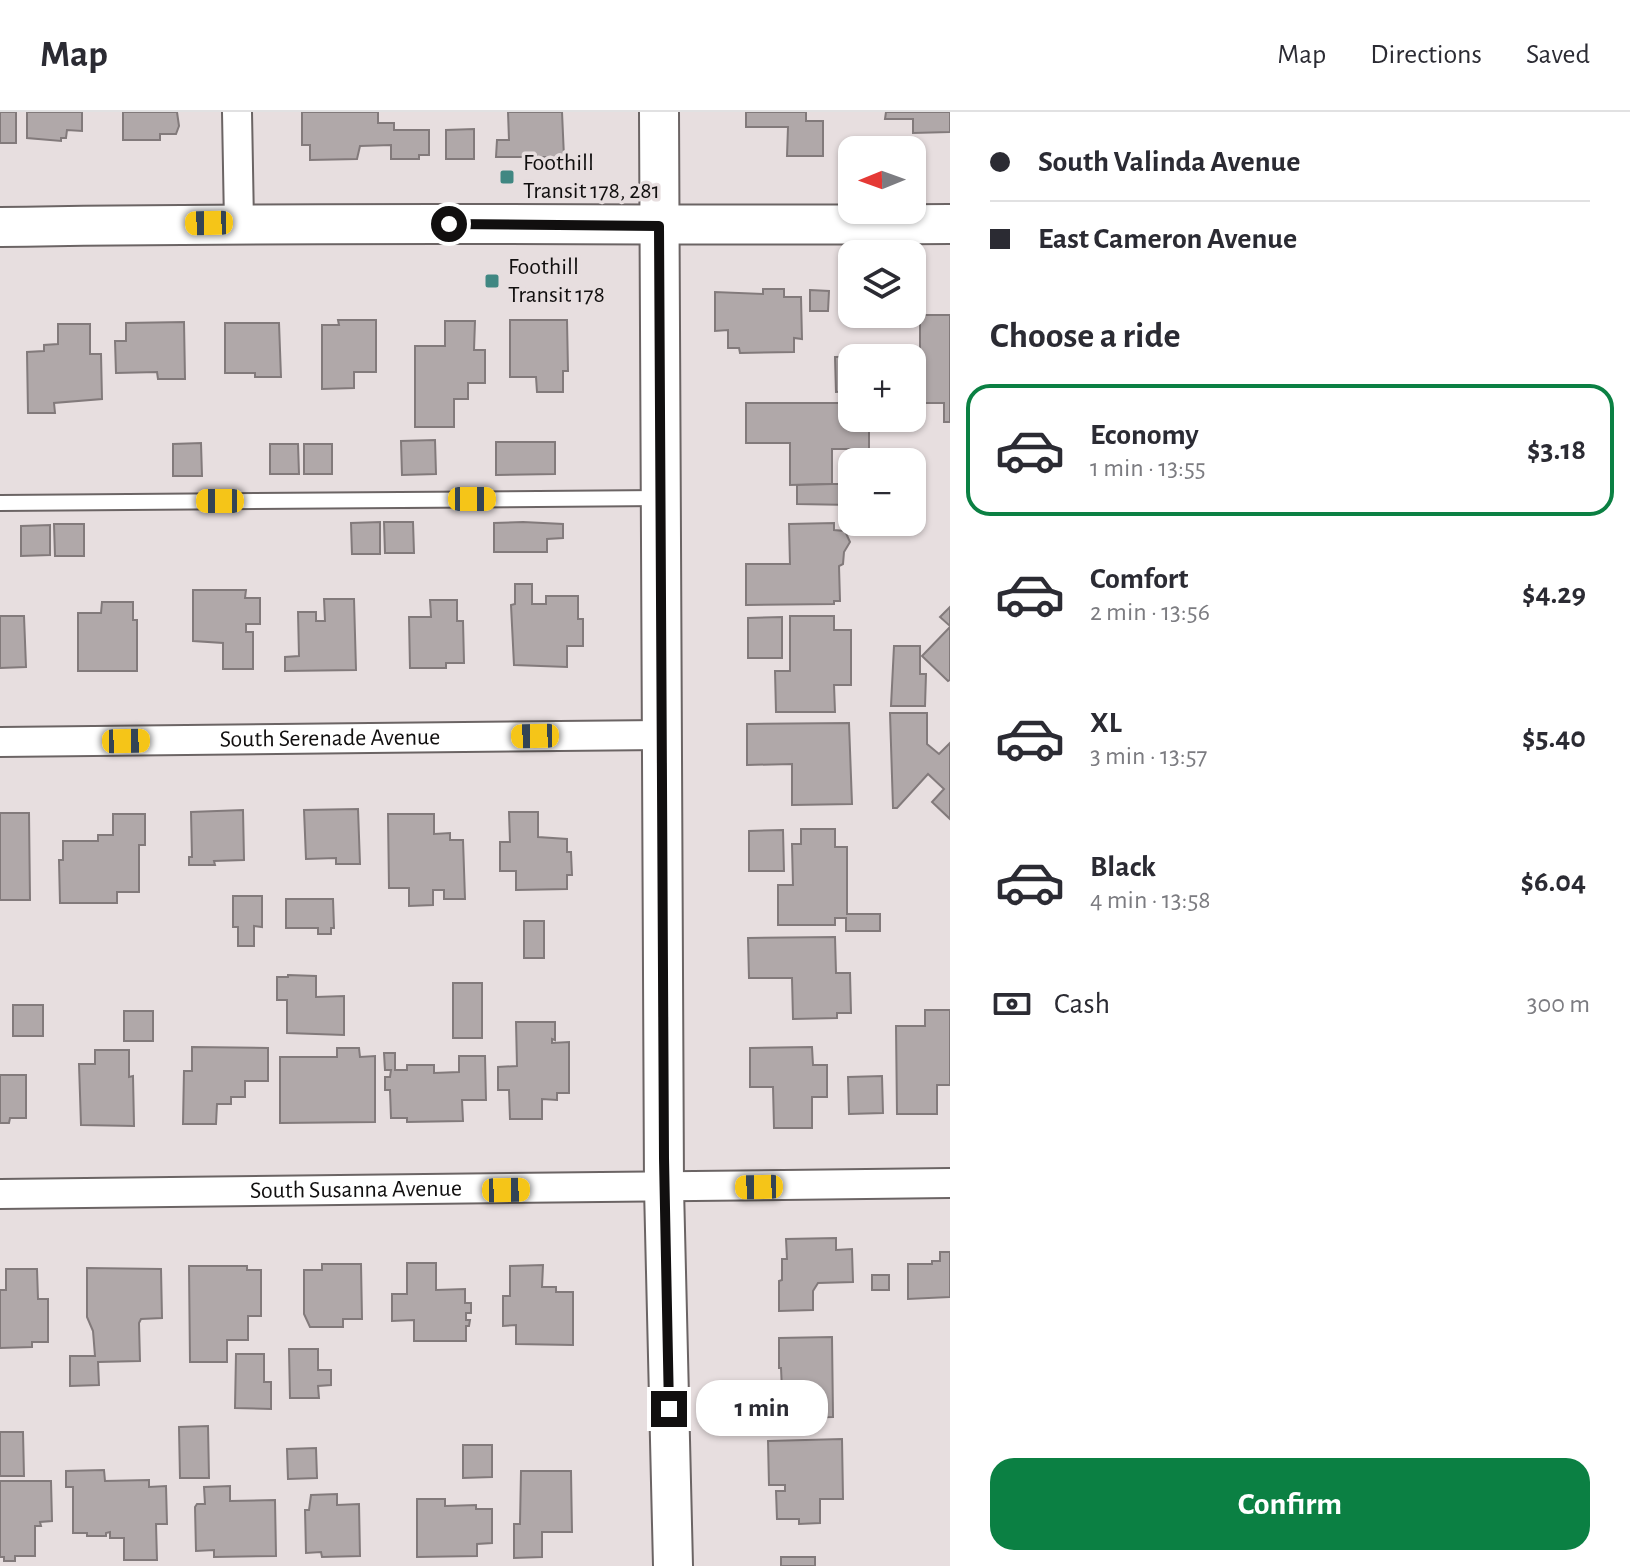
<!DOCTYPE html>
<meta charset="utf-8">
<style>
:root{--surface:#fff;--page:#f7f7f7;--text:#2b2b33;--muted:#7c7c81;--line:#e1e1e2;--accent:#0b8043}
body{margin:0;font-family:"Alegreya Sans",sans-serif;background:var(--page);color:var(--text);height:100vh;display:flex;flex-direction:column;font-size:30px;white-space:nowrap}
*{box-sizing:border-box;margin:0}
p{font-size:26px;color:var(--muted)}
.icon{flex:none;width:44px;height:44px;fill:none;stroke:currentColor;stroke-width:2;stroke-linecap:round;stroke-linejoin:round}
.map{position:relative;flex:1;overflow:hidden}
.panel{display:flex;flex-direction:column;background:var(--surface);width:680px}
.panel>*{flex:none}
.banner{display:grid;align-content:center;height:176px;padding:0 40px;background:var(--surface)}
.needle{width:52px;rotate:269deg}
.buttons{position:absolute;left:838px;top:24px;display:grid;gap:16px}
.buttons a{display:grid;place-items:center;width:88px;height:88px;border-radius:16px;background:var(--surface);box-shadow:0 2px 6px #0004;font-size:40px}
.end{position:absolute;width:36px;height:36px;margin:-18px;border:10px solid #110f0f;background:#fff;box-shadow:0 0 0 4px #fff}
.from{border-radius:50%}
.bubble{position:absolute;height:56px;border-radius:24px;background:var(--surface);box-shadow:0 2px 6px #0004;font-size:26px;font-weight:700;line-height:56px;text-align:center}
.car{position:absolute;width:24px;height:48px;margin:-24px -12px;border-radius:10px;box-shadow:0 0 6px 2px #0007;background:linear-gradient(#f5c518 24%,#345 0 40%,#f5c518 0 76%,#345 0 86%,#f5c518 0)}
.banner b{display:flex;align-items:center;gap:28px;height:76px;font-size:30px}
.banner b+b{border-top:2px solid var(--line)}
.banner i{width:20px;height:20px;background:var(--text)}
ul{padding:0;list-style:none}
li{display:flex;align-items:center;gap:24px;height:132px;margin:0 16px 12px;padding:0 24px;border:4px solid transparent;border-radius:24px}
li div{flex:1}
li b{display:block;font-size:30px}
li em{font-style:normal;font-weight:700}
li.on{border-color:var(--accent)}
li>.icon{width:72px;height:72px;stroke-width:1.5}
h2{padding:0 40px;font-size:36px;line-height:96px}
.pay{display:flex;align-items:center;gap:20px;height:88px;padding:0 40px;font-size:30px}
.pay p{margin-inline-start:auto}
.button{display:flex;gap:16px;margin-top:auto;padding:16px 40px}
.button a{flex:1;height:92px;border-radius:24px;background:var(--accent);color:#fff;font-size:32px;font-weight:700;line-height:92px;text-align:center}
header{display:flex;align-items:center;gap:48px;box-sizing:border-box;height:112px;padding:0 40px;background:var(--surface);border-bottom:2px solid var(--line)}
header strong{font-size:38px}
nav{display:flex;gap:44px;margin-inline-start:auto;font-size:28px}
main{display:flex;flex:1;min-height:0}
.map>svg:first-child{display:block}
.building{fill:#b0a8a9;stroke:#827a7b;stroke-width:2}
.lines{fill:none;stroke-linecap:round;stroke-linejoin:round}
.lane-casing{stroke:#6b6464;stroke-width:18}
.street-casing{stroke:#6b6464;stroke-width:32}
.secondary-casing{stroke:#6b6464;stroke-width:42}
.lane{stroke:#fff;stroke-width:14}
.street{stroke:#fff;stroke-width:28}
.secondary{stroke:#fff;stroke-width:38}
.route{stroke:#110f0f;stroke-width:10}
.poi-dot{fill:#408782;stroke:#e7dedf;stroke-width:3}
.labels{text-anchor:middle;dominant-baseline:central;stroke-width:7;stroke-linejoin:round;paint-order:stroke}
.poi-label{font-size:24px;fill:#110f0f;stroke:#e7dedf;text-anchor:start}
.street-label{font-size:24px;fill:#110f0f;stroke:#e7dedf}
</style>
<header>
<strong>Map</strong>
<nav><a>Map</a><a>Directions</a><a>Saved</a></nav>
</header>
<main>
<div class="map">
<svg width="950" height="1454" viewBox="0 0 950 1454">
<rect width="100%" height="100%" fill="#e7dedf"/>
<g class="building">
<rect x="0" y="0" width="16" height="31"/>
<polygon points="27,0 82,0 82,19 67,18 66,26 61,26 61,29 27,26"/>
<polygon points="123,0 177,0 179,14 176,22 160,22 160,28 123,28"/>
<polygon points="302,0 378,0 378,11 394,11 394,18 429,18 429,43 419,43 419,47 391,47 391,33 360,34 357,47 310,48 310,33 302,33"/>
<polygon points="508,0 562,0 564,45 496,45 497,28 509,28"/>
<polygon points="746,0 806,0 806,9 823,9 823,44 787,44 788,15 746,15"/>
<polygon points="886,0 950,0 950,20 913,21 913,7 885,7"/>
<polygon points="474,17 474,47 446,47 446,18"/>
<polygon points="763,177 784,177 784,185 801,185 802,227 794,226 794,240 740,241 739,236 728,236 728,218 715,219 715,180 763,182"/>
<polygon points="810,178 829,179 828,199 810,199"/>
<polygon points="920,203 950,203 950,310 944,310 944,291 920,291"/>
<polygon points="338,208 376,208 376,260 354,260 354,276 322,277 322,213 339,213"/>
<polygon points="510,208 567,208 568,259 563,259 563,280 537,280 536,265 510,265"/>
<polygon points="445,209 475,209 474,238 485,238 485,271 468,271 468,287 454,287 454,315 415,315 415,234 445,234"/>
<polygon points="184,210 185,267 158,267 157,260 116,261 115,229 126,229 126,211"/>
<polygon points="225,211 279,211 281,265 255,265 255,261 225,261"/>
<polygon points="58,212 90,212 90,242 101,242 102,287 54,291 55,301 28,301 27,240 44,239 44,233 58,232"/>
<polygon points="889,244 852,246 852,279 836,280 835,245"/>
<polygon points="746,291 852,291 852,306 869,306 869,337 832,337 832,372 790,373 790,331 746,331"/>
<polygon points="435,328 436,362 402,363 401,329"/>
<polygon points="496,330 555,330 555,362 496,363"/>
<polygon points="201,331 202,364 173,364 173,332"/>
<polygon points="270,332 298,332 299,362 270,362"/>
<rect x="304" y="332" width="28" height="30"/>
<polygon points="832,372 852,372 852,393 797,392 797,373"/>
<polygon points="380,410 380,442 352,442 351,411"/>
<polygon points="384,410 413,410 414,441 385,441"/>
<polygon points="523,410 563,412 563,426 547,427 547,440 494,440 494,411"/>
<polygon points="834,411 834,418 845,419 850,430 844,440 843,452 839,454 840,489 834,489 834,492 746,493 746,452 790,452 789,412"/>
<polygon points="54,412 84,412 84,444 55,444"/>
<polygon points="50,413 50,443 21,444 21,414"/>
<polygon points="515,472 532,472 532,492 546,492 546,484 578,484 578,507 583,507 583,534 567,534 567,555 514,553 511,493 515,492"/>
<polygon points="193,478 246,478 245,486 260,486 260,512 246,512 246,520 253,520 253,557 223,557 223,531 193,529"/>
<polygon points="324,487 354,487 356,558 285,559 285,545 299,544 298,500 316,500 316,509 325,509"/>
<polygon points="430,488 457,488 457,509 463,509 464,551 446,551 446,556 410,556 409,505 431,505"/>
<polygon points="102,490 133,490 133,508 137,508 137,559 78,559 78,501 101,501"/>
<polygon points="950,495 950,514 940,505"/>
<polygon points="0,504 24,504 26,555 0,556"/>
<polygon points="790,504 834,504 834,518 851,518 851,573 834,573 835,600 776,600 775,559 790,559"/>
<polygon points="782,505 782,546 748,546 748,506"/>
<polygon points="950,515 950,568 948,569 922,544"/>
<polygon points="894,534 920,534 920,562 926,562 925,594 891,594"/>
<polygon points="890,601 927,601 927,632 939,642 950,631 950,707 932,690 944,677 928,662 897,696 893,696"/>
<polygon points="849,611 852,692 792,693 792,652 747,653 747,612"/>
<polygon points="358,697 360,752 336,752 336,746 306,747 304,698"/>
<polygon points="243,698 244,748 214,749 215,753 189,753 189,745 192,745 191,700"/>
<polygon points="509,700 538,700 538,725 567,727 567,740 571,740 572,763 567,763 567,777 516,778 516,759 500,759 500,730 510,730"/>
<polygon points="0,701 29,701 30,788 0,788"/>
<polygon points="113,702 145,702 145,733 139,733 139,780 117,780 117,791 60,791 59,748 63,748 63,729 98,729 98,723 113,723"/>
<polygon points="388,702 434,702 434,722 450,721 450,728 463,728 465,787 444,787 444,778 433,778 433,793 409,794 409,776 389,776"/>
<polygon points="801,717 835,717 835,735 847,735 847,802 880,802 880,819 846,819 846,806 835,806 835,813 778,813 778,773 793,773 792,732 801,732"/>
<polygon points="783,718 784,759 749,759 749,719"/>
<polygon points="233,784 262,784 262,815 254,814 254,834 238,834 238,815 233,815"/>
<polygon points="286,787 333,787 334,816 331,816 331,822 318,822 318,816 286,816"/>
<rect x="524" y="809" width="20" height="37"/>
<polygon points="835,825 836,861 850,861 851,901 837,901 837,906 793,907 792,866 749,866 748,826"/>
<polygon points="288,863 316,864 316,885 344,884 344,923 287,921 287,888 277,888 277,865 288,865"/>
<rect x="453" y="871" width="29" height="55"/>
<rect x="13" y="893" width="30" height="31"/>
<polygon points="925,898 950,898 950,973 937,973 937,1002 897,1002 896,914 925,914"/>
<rect x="124" y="899" width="29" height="30"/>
<polygon points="516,910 555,910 555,928 552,927 552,931 569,930 569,981 557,981 557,988 542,987 542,1007 510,1007 509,978 498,978 498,955 517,954"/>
<polygon points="192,935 268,936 268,969 245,969 245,985 231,985 231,992 217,992 216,1012 183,1012 184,959 192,959"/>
<polygon points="812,935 813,953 827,953 827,985 812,985 812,1016 774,1016 773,975 750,975 750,936"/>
<polygon points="337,936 359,936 360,945 375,944 375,1010 280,1011 280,945 337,945"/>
<polygon points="95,938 129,938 129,965 133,964 134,1014 81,1013 79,952 95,952"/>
<polygon points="384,941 395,941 395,958 407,958 407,953 434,953 434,961 459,960 459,944 485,944 486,988 462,988 463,1009 407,1010 407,1006 391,1006 390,978 385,978 385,965 390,965 391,958 385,958"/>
<polygon points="0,963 26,963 26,1006 10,1006 9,1011 0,1011"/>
<polygon points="882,964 883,1001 849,1002 848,965"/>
<polygon points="836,1126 836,1138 852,1137 853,1170 818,1171 813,1179 813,1198 779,1199 779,1169 782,1168 782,1147 787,1147 786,1127"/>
<polygon points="940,1140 950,1140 950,1185 908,1187 908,1152 932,1152 932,1149 940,1149"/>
<polygon points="407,1151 436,1151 436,1178 465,1177 465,1191 471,1191 471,1201 466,1201 466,1208 470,1208 469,1214 466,1214 466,1229 414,1229 414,1208 392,1209 392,1182 407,1182"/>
<polygon points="322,1152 361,1152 362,1207 343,1207 343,1215 310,1215 304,1202 304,1158 322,1158"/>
<polygon points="543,1153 542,1175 556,1175 556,1180 573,1180 573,1233 516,1232 516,1213 503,1214 503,1184 510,1184 510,1154"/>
<polygon points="189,1154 247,1154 247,1158 261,1158 261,1204 248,1204 248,1228 227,1228 227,1250 190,1250"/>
<polygon points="87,1156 161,1157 162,1206 141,1207 139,1211 140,1249 98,1250 99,1273 70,1274 70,1244 95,1244 93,1219 87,1205"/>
<polygon points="6,1157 37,1157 38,1187 48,1187 48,1230 32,1230 32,1235 0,1236 0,1178 6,1178"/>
<rect x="872" y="1163" width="17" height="15"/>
<polygon points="832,1225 833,1305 787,1306 787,1278 782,1278 781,1256 779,1256 779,1226"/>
<polygon points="289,1237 318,1237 318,1258 331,1258 331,1273 318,1274 319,1286 290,1286"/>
<polygon points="236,1242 264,1242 264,1270 271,1270 271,1297 235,1296"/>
<polygon points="208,1314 209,1366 180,1366 179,1315"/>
<polygon points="0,1320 23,1320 24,1364 0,1364"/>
<polygon points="842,1327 843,1387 820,1387 820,1411 799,1412 799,1407 777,1407 776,1379 785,1379 785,1373 769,1373 768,1329"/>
<polygon points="463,1333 492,1333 492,1365 463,1366"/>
<polygon points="316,1336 317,1366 288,1367 287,1337"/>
<polygon points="104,1358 105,1369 149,1368 149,1375 166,1374 167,1412 156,1412 157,1448 124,1448 124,1426 110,1426 110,1420 106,1421 106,1424 87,1424 87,1421 73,1421 73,1375 66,1375 66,1359"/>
<polygon points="521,1359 571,1359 572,1420 542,1420 542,1445 514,1446 514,1412 520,1412"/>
<polygon points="0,1369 51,1369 52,1409 40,1410 41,1414 35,1414 35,1444 15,1444 15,1449 4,1449 4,1445 0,1445"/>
<polygon points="230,1374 230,1389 275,1388 276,1444 214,1445 214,1438 196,1439 195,1395 197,1392 205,1392 204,1375"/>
<polygon points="337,1382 337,1393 359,1392 360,1444 322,1445 321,1440 306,1441 305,1398 309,1398 311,1383"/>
<polygon points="417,1387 445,1387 445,1394 476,1393 476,1397 492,1397 492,1431 477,1432 477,1444 417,1445"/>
<rect x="781" y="1445" width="34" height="9"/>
</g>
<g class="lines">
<g class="lane-casing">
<polyline id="lane" points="0,391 660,386"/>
</g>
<g class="street-casing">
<g id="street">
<polyline points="237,0 239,111"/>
<path id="s1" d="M 0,630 L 661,623"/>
<path id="s2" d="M 0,1082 L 950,1071"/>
</g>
</g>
<g class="secondary-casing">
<g id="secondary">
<polyline points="659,0 664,1076 673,1454"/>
<path d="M 0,115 C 317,109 633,114 950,112"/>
</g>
</g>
<use href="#lane" class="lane"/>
<use href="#street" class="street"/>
<use href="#secondary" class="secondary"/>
</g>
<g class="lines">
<polyline class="route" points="449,112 659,114 664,1046 669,1297"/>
</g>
<g class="poi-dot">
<rect x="499" y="57" width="16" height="16" rx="4"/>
<rect x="484" y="161" width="16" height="16" rx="4"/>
</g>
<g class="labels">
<g class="poi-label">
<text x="523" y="51">Foothill<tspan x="523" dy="28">Transit 178, 281</tspan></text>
<text x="508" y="155">Foothill<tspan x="508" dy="28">Transit 178</tspan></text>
</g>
<g class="street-label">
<text stroke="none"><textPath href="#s1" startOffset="330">South Serenade Avenue</textPath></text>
<text stroke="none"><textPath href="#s2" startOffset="356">South Susanna Avenue</textPath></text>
</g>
</g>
</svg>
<div class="buttons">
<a><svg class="needle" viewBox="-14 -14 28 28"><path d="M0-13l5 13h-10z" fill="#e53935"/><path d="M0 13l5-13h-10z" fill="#7c7c81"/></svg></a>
<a><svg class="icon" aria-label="layers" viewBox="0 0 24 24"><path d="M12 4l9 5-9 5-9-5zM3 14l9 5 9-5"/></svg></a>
<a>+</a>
<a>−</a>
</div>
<i class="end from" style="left:449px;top:112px"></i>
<i class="end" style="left:669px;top:1297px"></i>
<div class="bubble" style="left:696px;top:1268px;width:132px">1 min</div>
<i class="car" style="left:209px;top:111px;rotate:269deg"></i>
<i class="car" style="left:472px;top:387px;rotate:90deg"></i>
<i class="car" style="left:220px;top:389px;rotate:270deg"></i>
<i class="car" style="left:535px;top:624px;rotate:269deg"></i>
<i class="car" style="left:126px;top:629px;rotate:89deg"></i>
<i class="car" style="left:759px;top:1075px;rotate:269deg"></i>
<i class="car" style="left:506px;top:1078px;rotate:89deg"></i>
</div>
<section class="panel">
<div class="banner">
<b><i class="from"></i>South Valinda Avenue</b>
<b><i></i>East Cameron Avenue</b>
</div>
<h2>Choose a ride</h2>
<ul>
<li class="on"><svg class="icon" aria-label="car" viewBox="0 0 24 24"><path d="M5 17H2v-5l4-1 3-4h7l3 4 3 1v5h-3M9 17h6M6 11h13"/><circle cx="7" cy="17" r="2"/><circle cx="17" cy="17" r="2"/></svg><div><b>Economy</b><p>1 min · 13:55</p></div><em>$3.18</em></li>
<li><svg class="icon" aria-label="car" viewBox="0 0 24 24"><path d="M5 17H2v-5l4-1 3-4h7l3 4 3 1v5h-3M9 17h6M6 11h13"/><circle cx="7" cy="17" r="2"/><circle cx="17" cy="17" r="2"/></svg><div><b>Comfort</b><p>2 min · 13:56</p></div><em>$4.29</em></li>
<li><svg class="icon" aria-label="car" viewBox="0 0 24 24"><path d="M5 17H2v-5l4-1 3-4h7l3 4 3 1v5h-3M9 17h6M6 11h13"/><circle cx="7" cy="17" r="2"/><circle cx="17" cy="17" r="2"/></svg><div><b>XL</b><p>3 min · 13:57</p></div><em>$5.40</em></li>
<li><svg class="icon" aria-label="car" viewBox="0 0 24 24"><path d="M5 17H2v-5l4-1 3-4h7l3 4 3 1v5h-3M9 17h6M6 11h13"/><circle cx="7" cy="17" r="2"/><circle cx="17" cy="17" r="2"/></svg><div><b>Black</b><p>4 min · 13:58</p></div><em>$6.04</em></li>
</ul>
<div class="pay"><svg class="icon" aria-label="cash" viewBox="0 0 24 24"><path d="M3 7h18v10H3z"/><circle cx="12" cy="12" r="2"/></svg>Cash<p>300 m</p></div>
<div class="button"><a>Confirm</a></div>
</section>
</main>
